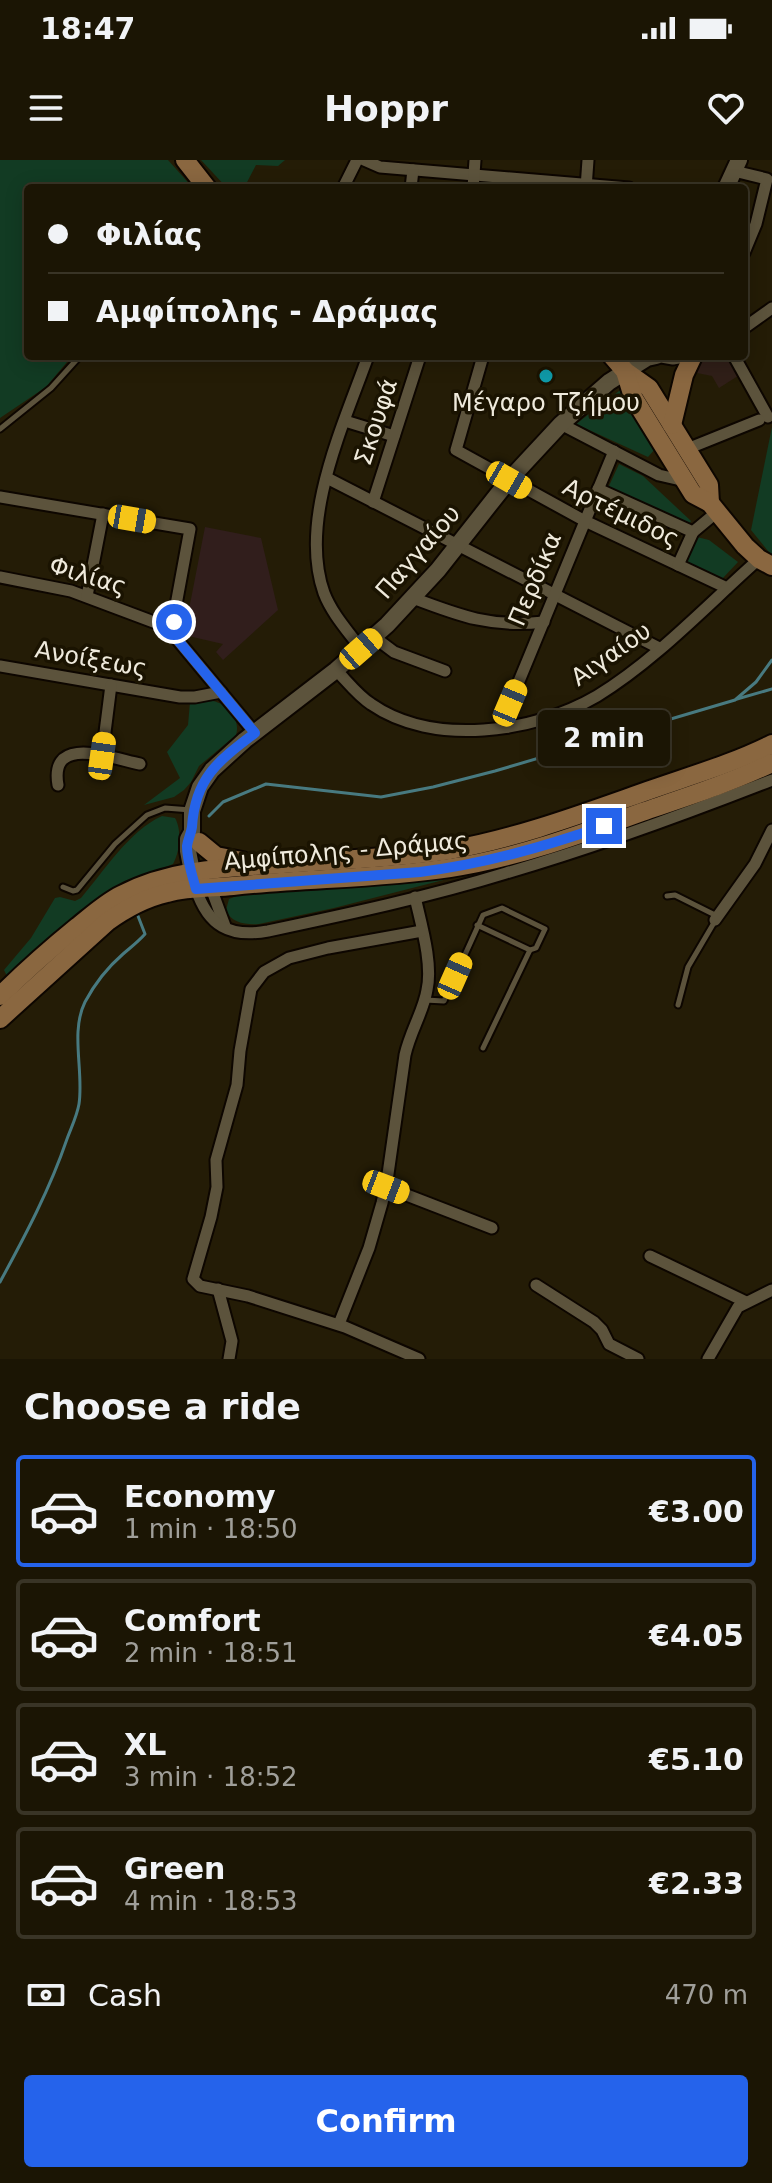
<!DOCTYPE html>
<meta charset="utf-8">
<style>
:root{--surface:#1b1504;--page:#282213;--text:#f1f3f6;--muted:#a09f9a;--line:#393426;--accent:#2563eb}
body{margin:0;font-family:"DejaVu Sans",sans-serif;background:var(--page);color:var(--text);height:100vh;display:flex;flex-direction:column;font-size:30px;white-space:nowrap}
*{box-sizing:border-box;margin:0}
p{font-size:26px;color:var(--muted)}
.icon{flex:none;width:44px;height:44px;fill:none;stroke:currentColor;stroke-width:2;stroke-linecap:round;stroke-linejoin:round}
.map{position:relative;height:1199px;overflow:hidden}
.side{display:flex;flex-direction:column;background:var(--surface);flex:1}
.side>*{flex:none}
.hud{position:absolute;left:24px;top:24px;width:724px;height:176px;border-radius:8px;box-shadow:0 4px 20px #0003,0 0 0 2px var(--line);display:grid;align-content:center;height:176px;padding:0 24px;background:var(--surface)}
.end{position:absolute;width:36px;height:36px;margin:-18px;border:10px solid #2563eb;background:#fff;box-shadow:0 0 0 4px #fff}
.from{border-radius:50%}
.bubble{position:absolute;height:56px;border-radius:8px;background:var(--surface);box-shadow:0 4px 20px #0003,0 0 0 2px var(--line);font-size:26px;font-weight:800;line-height:56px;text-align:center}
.car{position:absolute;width:24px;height:48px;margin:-24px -12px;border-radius:10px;box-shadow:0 0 6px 2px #0007;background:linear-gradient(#f5c518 24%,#345 0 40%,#f5c518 0 76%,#345 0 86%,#f5c518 0)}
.hud b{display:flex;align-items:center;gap:28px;height:76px;font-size:30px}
.hud b+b{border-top:2px solid var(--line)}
.hud i{width:20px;height:20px;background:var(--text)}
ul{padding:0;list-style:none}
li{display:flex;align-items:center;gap:24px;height:112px;margin:0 16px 12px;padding:0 8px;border:4px solid var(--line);border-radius:8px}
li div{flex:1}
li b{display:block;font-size:30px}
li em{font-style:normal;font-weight:800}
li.current{border-color:var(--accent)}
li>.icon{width:72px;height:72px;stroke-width:1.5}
h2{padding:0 24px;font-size:36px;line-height:96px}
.pay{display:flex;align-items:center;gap:20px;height:88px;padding:0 24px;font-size:30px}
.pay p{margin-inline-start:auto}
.cta{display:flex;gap:16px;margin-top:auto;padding:16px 24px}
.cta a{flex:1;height:92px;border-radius:8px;background:var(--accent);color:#fff;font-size:32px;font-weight:800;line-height:92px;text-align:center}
.status{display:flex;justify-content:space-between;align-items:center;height:56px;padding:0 40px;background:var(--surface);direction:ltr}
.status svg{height:22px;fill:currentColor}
header{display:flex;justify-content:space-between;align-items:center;height:104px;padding:0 24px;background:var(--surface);font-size:36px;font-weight:800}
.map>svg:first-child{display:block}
.education{fill:#311e1c}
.medical{fill:#301f18}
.green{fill:#123b23}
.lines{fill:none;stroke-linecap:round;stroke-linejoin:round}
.stream{stroke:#487a80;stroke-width:3}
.lane-casing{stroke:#0d0600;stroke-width:9}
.street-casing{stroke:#0d0600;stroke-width:15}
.secondary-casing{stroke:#0d0600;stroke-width:20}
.primary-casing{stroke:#0d0600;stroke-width:22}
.lane{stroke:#5c533c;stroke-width:5}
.street{stroke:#5c533c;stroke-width:11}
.secondary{stroke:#5c533c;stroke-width:16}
.primary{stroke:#8a6740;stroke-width:18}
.route{stroke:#2563eb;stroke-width:10}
.culture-dot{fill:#0f9aa8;stroke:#1a1301;stroke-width:3}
.labels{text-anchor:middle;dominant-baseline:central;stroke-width:7;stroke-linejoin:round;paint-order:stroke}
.poi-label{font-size:24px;fill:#efeadc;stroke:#1a1301}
.street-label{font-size:24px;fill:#efeadc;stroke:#1a1301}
</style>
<div class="status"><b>18:47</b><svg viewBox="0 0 49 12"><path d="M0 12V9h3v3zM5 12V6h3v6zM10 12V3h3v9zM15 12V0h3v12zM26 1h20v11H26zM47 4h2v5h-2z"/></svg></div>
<header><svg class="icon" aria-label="menu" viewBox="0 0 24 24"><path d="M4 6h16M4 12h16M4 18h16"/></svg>Hoppr<svg class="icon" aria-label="heart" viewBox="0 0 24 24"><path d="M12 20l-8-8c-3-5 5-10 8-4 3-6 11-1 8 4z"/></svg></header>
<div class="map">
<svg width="772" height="1199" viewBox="0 0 772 1199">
<rect width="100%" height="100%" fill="#241c06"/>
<polygon class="education" points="205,367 261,378 278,450 223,500 216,492 223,484 184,475"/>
<polygon class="medical" points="712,196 730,196 741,214 719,228 712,216 697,213 701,202"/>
<g class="green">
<polygon points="0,0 168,0 193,28 28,28 28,196 72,196 46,227 0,258"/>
<polygon points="201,0 285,0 278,6 256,5 244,28 227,28"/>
<polygon points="623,228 655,289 648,297 576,264"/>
<polygon points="772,267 772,396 751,370"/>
<polygon points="619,304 643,316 691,361 689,365 608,328"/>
<polygon points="697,377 709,380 738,402 722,419 682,401"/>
<path d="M 213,541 C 228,544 241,560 236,575 L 199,606 L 191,622 L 184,630 L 174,637 L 144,645 L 180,618 L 167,592 L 188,565 L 190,542 Z"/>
<path d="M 162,656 L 175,658 C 182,670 180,692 173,704 L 115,728 L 49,777 L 7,816 L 4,810 L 31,778 L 55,738 L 60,737 L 75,741 L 81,738 C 104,711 129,671 162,656 Z"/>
<path d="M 463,715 L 334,748 L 259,764 C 246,765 231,763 226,750 L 229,739 L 239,735 L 396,723 Z"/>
</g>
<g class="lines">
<g class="stream">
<polyline points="737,539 772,529"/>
<polyline points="209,656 223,642 266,624 381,637 433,627 495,611 735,540 756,522 772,500"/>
<path d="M 0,1122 C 25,1076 50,1029 67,979 C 71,968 77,956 79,944 C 84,912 70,872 85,842 C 94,825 108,807 123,794 C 131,787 138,782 145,774 L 138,756"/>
</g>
<g class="lane-casing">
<g id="lane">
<polyline points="0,269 51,228 80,196"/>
<polyline points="63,727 73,731 77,730 115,684 147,655 165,648 191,650"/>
<polyline points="667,736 675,735 717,756"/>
<polyline points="477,765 530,790"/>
<polyline points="425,840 444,841 483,755 502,748 545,769 536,788 530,790 483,888"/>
<polyline points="678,845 688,807 715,761"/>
</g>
</g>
<g class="street-casing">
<g id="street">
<polyline points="364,0 380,7 629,28"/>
<polyline points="734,11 767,19 756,64 744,93"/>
<polyline points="343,28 357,0"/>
<polyline points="411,28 413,10"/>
<polyline points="473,28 475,0"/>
<polyline points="586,28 588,0"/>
<polyline points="744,168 772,148"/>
<polyline points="483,196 456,290 585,361 727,428"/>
<polyline points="656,196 673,199 689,196"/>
<polyline points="734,196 768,257"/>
<polyline points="345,261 394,276"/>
<polyline points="561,264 659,315 685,321"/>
<polyline points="687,289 759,260"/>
<polyline points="327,318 659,488"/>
<polyline points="598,329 693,372 717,352"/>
<polyline points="0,337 190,369 171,472"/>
<polyline points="373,342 420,196"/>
<polyline points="678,405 693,372"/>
<polyline points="0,417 71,431 159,464 171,472 255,573"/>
<polyline points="87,436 103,354"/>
<path d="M 413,438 C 460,456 492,468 544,462"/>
<polyline points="374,477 394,492 445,511"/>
<path d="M 361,489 C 348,471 332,454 324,433 C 298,360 344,264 368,196"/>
<polyline points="0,506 180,537 195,537 221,532"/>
<path d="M 336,510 C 347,521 357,535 371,544 C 433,587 534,573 597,536 C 656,500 708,444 759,399"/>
<polyline points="508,567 507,553 510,543 614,291"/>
<polyline points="102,596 111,525"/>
<path d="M 58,625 C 49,574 111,598 140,604"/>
<polyline points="211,728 225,766"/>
<path d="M 196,729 C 208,766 230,778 268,771 C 348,754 428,737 506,713 C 596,687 685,654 772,620"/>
<polyline points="715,760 755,704 772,670"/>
<polyline points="386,1027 492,1068"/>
<polyline points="650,1096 746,1142"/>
<polyline points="536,1125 594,1162 602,1170 609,1184 638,1199"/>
<polyline points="218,1129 232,1181 229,1199"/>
<path d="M 339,1164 L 369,1088 L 382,1043 L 387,1021 L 405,895 C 410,872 424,850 427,830 C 433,804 421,764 415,737"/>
<polyline points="419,1199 345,1167 248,1136 200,1126 193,1119 211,1057 217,1027 216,1000 237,925 240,891 251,829 264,812 289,798 328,788 422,771"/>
<polyline points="708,1199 738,1147 772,1130"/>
</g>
</g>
<g class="secondary-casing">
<g id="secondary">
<polyline points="726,28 739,0"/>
<polyline points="194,722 188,691 188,679 192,672 192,651 200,627 212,610 245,580 336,510 387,465 438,410 509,320 561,264 609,222 647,198 656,196"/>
</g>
</g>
<g class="primary-casing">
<g id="primary">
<polyline points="185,0 207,28"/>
<polyline points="612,196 625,211 649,228 709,325 710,343"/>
<polyline points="625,211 633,237 693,334 710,343 745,386 759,399 772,406"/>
<polyline points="672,265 684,215 693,196"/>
<polyline points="199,682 216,696 242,701"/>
<path d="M 0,836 C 25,811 50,789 77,767 C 91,756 105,743 121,735 C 167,711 218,708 268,705 C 329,700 390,699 450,690 C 519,678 587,652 653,629 C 693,615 734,603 772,584"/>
<path d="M 0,859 L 107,762 C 125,749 145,738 167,733 C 188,727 211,728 233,726 C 305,718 378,719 450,708 C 516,698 579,675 642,652 C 686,637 730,623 772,603"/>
</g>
</g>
<use href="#lane" class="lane"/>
<use href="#street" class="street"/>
<use href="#secondary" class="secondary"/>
<use href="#primary" class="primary"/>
</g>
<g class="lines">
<path class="route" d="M 174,462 L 171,472 L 255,573 C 218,601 195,618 192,667 C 191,674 188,679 187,686 C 187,700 192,715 196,729 L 420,712 C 484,704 543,687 604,666"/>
</g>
<circle class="culture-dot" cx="546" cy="216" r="8"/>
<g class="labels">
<g class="poi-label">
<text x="546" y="243">Μέγαρο Τζήμου</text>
</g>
<g class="street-label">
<text transform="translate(376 262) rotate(-72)">Σκουφά</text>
<text transform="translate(621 353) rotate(26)">Αρτέμιδος</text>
<text transform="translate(418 392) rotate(-49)">Παγγαίου</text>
<text transform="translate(88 416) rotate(17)">Φιλίας</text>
<text transform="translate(535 419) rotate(-67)">Περδίκα</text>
<text transform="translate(611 494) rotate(-35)">Αιγαίου</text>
<text transform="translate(91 499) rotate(10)">Ανοίξεως</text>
<text transform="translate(346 691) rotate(-5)">Αμφίπολης - Δράμας</text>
</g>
</g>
</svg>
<i class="end from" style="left:174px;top:462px"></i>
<i class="end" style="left:604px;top:666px"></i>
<div class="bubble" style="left:538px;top:550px;width:132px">2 min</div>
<i class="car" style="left:509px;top:320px;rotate:120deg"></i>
<i class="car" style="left:132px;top:359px;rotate:100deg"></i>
<i class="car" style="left:361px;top:489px;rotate:49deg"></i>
<i class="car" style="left:510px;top:543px;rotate:23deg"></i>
<i class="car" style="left:102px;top:596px;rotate:8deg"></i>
<i class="car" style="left:455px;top:816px;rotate:24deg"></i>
<i class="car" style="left:386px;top:1027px;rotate:111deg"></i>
<div class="hud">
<b><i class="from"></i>Φιλίας</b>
<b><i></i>Αμφίπολης - Δράμας</b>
</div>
</div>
<section class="side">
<h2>Choose a ride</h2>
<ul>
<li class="current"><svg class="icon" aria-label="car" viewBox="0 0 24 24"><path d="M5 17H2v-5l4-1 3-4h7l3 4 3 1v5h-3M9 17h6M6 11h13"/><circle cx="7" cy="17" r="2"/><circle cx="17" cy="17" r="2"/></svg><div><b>Economy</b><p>1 min · 18:50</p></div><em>€3.00</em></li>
<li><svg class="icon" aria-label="car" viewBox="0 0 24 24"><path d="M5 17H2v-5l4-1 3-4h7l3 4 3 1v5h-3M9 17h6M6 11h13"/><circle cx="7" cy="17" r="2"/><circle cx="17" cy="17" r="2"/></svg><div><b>Comfort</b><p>2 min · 18:51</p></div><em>€4.05</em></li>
<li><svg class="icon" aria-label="car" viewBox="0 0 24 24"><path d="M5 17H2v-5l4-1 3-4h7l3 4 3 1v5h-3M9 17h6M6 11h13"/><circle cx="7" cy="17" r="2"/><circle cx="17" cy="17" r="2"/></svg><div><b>XL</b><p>3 min · 18:52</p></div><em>€5.10</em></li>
<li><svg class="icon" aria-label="car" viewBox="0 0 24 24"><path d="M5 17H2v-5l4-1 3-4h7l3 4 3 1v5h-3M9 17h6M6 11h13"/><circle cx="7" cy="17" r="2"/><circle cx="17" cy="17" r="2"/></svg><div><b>Green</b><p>4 min · 18:53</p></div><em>€2.33</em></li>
</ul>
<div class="pay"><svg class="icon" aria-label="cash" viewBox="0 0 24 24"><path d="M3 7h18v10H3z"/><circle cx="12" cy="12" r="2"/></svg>Cash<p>470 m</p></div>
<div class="cta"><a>Confirm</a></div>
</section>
